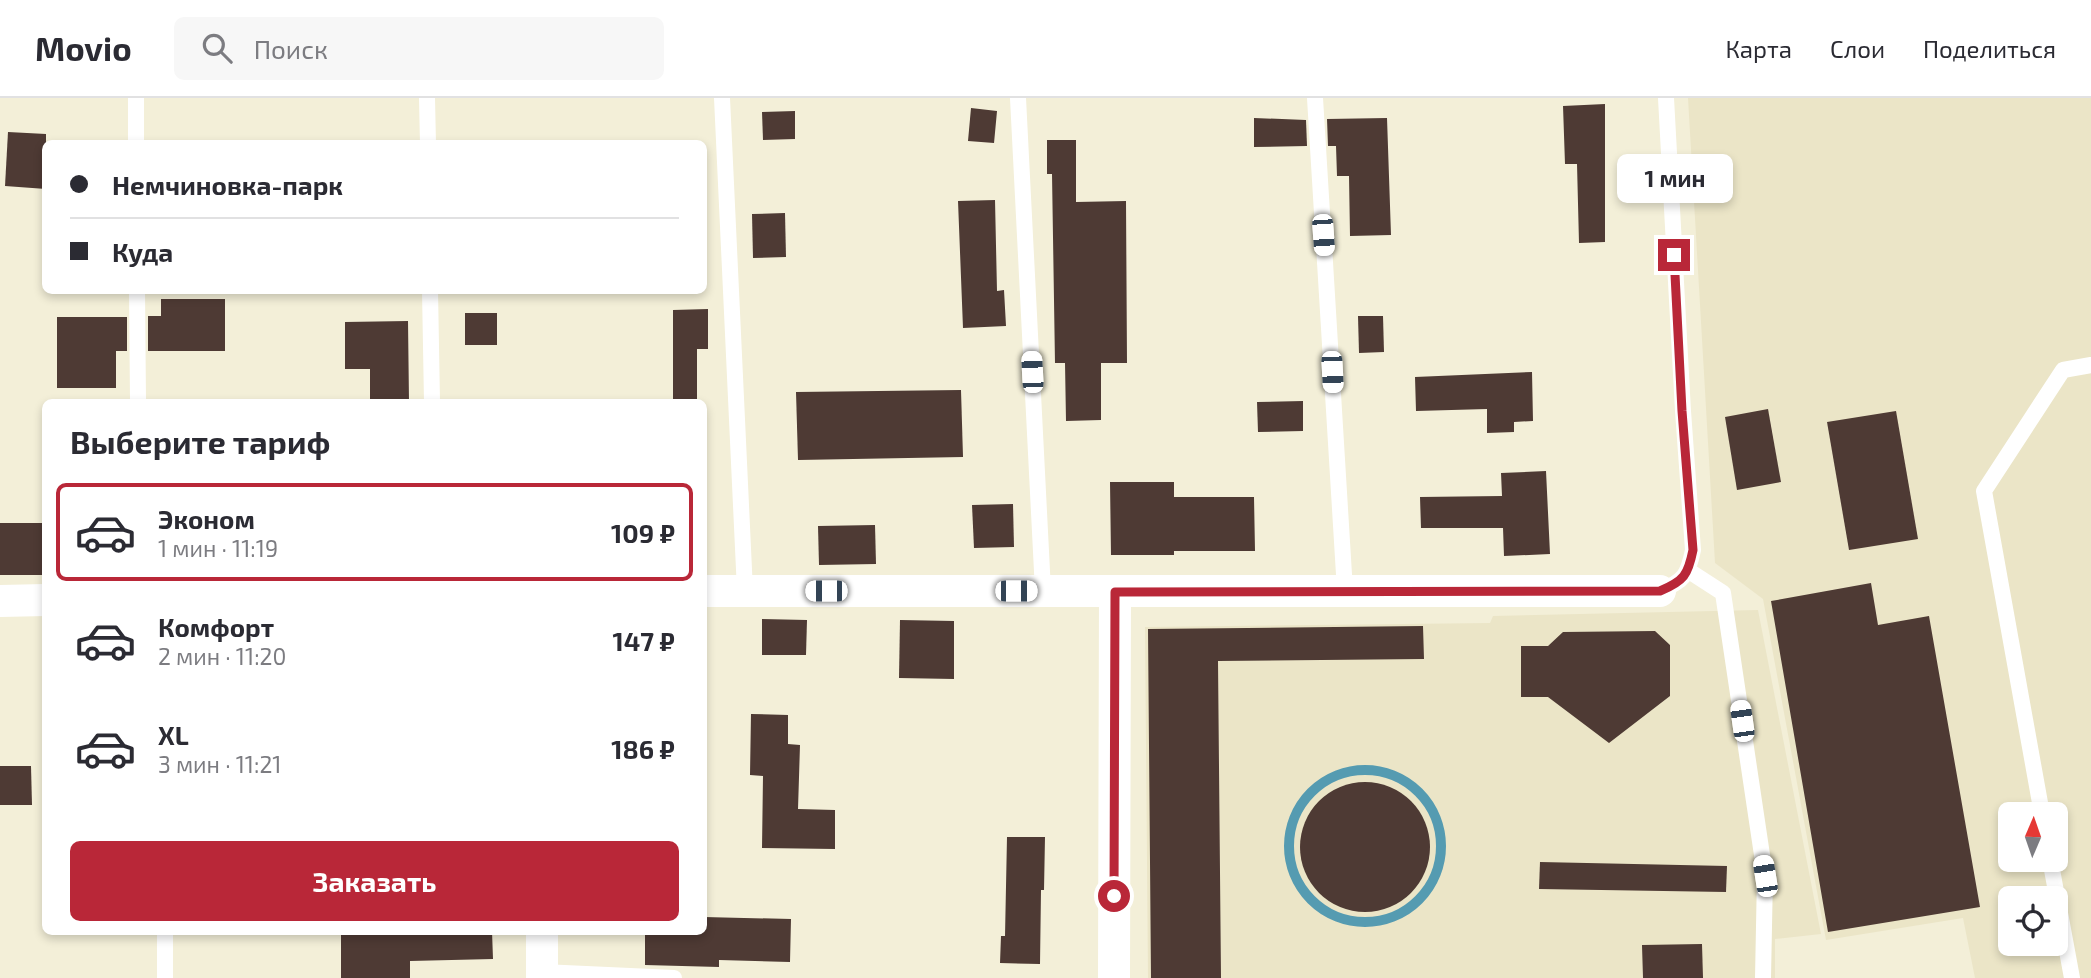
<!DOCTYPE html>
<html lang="ru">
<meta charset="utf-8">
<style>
:root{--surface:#fff;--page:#f7f7f7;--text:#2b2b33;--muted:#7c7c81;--line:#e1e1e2;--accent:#b92738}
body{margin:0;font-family:"Exo 2",sans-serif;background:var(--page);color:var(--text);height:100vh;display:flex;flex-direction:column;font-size:26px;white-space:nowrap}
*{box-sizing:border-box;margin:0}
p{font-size:23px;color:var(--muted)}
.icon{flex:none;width:38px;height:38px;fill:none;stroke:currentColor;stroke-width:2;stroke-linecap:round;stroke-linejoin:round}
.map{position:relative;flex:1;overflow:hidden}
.details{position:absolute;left:42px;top:301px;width:665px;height:536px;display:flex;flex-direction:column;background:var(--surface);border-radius:10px;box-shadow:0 4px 10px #0003}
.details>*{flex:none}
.hud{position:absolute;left:42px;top:42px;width:665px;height:154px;border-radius:10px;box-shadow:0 4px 10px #0003;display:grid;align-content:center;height:154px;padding:0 28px;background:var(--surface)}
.needle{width:46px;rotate:2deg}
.fabs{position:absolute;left:1998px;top:704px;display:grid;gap:14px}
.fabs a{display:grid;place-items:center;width:70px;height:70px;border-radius:10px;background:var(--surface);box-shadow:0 4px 10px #0003;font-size:35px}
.end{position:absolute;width:32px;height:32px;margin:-16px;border:9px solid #b92738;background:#fff;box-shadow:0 0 0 4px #fff}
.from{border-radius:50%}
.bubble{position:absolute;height:49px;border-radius:10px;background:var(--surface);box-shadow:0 4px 10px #0003;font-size:23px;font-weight:700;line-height:49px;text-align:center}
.car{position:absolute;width:21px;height:42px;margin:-21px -10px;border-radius:9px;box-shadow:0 0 5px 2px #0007;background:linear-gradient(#fff 24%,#345 0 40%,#fff 0 76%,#345 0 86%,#fff 0)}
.hud b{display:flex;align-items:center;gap:24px;height:66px;font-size:26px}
.hud b+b{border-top:2px solid var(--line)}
.hud i{width:18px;height:18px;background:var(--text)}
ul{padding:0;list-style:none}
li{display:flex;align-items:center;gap:21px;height:98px;margin:0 14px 10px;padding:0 14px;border:4px solid transparent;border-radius:10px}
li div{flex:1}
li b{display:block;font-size:26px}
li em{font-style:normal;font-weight:700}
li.on{border-color:var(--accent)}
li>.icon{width:63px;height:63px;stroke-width:1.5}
h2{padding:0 28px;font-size:32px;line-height:84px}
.primary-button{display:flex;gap:14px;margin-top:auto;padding:14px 28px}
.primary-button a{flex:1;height:80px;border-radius:10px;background:var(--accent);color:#fff;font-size:28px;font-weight:700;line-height:80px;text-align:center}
header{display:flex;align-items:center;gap:42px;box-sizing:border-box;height:98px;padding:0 35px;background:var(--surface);border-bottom:2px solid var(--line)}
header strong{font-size:33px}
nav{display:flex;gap:38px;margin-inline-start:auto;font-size:24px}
.search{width:490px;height:63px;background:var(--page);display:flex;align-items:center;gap:18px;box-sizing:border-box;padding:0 24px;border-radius:10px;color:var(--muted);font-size:26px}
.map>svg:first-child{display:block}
.built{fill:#ebe5c7;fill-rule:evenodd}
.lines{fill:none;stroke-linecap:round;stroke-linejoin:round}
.stream{stroke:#559bb1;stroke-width:10}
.building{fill:#4e3a34}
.service{stroke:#fff;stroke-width:16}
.minor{stroke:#fff;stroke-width:32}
.route{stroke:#b92738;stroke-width:9}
</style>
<header>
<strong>Movio</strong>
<div class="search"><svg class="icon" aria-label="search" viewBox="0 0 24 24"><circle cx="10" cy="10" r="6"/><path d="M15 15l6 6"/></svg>Поиск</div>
<nav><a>Карта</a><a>Слои</a><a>Поделиться</a></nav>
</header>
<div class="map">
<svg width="2091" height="880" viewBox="0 0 2091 880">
<rect width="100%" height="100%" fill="#f3efd8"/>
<g class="built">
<path d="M 1688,0 L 2091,0 L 2091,880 L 1975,880 L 1963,820 L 1826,842 L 1763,501 L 1715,465 ZM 2011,716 L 2056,716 L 2056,761 L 2011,761 ZM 2011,800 L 2056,800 L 2056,845 L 2011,845 Z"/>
<polygon points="1758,512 1821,836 1775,841 1775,880 1148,880 1145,529 1490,525 1493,518"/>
</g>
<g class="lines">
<circle class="stream" cx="1365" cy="748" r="76"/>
</g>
<g class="building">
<polygon points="1605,6 1605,144 1579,145 1577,66 1565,66 1563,8"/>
<polygon points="971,10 997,13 994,45 968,43"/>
<polygon points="795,13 795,41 763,42 762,14"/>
<polygon points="1254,20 1306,22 1307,48 1254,49"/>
<polygon points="1387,20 1391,137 1350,138 1349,78 1337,78 1336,48 1328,48 1327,21"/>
<polygon points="8,34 46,36 46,91 5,88"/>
<polygon points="1047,42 1076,42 1076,104 1126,103 1127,265 1101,265 1101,322 1066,323 1065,265 1055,265 1052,76 1047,76"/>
<polygon points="995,102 997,193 1004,192 1006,228 963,230 958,103"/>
<polygon points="785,115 786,159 753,160 752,116"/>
<polygon points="161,201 225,201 225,253 148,253 148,218 161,218"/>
<polygon points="708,211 708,251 697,251 697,304 673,304 673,212"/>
<rect x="465" y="215" width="32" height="32"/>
<polygon points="1358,218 1383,218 1384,254 1359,255"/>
<polygon points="57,219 127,219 127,253 116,253 116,290 57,290"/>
<polygon points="408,223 409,304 370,304 370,271 345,271 345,224"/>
<polygon points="1532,274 1533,323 1514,324 1514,334 1487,335 1487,311 1416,313 1415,279"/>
<polygon points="961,292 963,359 798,362 796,294"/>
<polygon points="1303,303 1303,333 1258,334 1257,304"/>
<polygon points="1768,311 1781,384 1737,392 1725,319"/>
<polygon points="1896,313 1918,441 1849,452 1827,324"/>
<polygon points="1546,373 1550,456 1504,458 1503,430 1421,430 1420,399 1502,398 1501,375"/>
<polygon points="1110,384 1174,384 1174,399 1254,399 1255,453 1174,453 1174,457 1111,457"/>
<polygon points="1013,406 1014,449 974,450 972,407"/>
<rect x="0" y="425" width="46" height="52"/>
<polygon points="875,427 876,466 819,467 818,428"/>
<polygon points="1871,485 1878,527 1929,518 1980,809 1828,834 1771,503"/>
<polygon points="762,521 807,522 806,557 762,557"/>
<polygon points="900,522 954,523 954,581 899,580"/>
<polygon points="1423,528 1424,561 1218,563 1221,880 1151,880 1148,531"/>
<polygon points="1655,533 1670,547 1670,598 1609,645 1548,599 1521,599 1521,548 1548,548 1563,534"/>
<polygon points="751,616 788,617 788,646 800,647 798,711 835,712 835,751 762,750 763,678 750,677"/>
<polygon points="0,668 31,668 32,707 0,707"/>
<circle cx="1365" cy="749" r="65"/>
<polygon points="1007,739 1045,739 1044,792 1041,792 1040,866 1000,865 1001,838 1005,838"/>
<polygon points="1540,764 1727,768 1726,794 1539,791"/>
<polygon points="704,819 791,821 790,864 719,862 719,869 645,867 645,833 704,833"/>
<polygon points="341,833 492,833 493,861 410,863 410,880 341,880"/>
<polygon points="1702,846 1703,880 1643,880 1642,847"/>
</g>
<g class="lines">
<g class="service">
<polyline points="136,0 136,46"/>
<polyline points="427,0 428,46"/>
<polyline points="722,0 745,493"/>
<polyline points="1018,0 1043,493"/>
<polyline points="1315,0 1345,493"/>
<polyline points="137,192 138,304"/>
<polyline points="430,192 432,304"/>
<polyline points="1689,473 1723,495 1765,777 1763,880"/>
<path d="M 1660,493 C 1684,483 1688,477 1693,452 L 1683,313 L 1666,0"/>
<polyline points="2042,716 1984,393 2063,272 2091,267"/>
<polyline points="2050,761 2072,880"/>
<polyline points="542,874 674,880"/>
<polyline points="165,880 165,833"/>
</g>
<g class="minor">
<polyline points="704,493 1660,493"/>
<polyline points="0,503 46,502"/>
<polyline points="542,833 542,880"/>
<polyline points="1114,880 1115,494"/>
</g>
</g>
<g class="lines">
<path class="route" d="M 1114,798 L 1115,494 L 1660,493 C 1684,483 1688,477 1693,452 L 1682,313 L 1674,157"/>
</g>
</svg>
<div class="fabs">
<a><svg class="needle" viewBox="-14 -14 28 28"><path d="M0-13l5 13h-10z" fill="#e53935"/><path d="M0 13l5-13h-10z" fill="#7c7c81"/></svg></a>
<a><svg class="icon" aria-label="locate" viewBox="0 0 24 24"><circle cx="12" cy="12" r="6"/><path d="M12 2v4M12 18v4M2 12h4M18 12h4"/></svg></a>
</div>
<i class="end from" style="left:1114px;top:798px"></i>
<i class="end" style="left:1674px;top:157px"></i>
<div class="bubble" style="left:1617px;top:56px;width:116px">1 мин</div>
<i class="car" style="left:1323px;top:137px;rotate:176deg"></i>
<i class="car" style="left:1032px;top:274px;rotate:357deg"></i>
<i class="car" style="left:1332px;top:274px;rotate:177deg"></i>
<i class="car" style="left:826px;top:493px;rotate:270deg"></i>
<i class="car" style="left:1016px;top:493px;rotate:90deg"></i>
<i class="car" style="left:1742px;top:623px;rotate:352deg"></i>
<i class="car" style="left:1765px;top:778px;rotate:351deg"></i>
<div class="hud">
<b><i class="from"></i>Немчиновка-парк</b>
<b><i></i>Куда</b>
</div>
<section class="details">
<h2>Выберите тариф</h2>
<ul>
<li class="on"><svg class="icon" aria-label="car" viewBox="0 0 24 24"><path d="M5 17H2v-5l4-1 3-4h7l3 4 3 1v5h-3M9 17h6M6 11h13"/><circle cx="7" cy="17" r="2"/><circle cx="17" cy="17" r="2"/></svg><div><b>Эконом</b><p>1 мин · 11:19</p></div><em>109 ₽</em></li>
<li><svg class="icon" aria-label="car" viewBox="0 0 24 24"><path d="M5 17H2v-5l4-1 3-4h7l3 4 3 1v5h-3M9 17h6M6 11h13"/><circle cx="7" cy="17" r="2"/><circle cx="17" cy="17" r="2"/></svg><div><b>Комфорт</b><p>2 мин · 11:20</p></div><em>147 ₽</em></li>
<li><svg class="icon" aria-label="car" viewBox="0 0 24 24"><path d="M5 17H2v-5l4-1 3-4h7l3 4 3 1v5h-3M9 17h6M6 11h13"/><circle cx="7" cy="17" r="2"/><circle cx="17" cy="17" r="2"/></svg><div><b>XL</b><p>3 мин · 11:21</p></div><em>186 ₽</em></li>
</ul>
<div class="primary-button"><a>Заказать</a></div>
</section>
</div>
